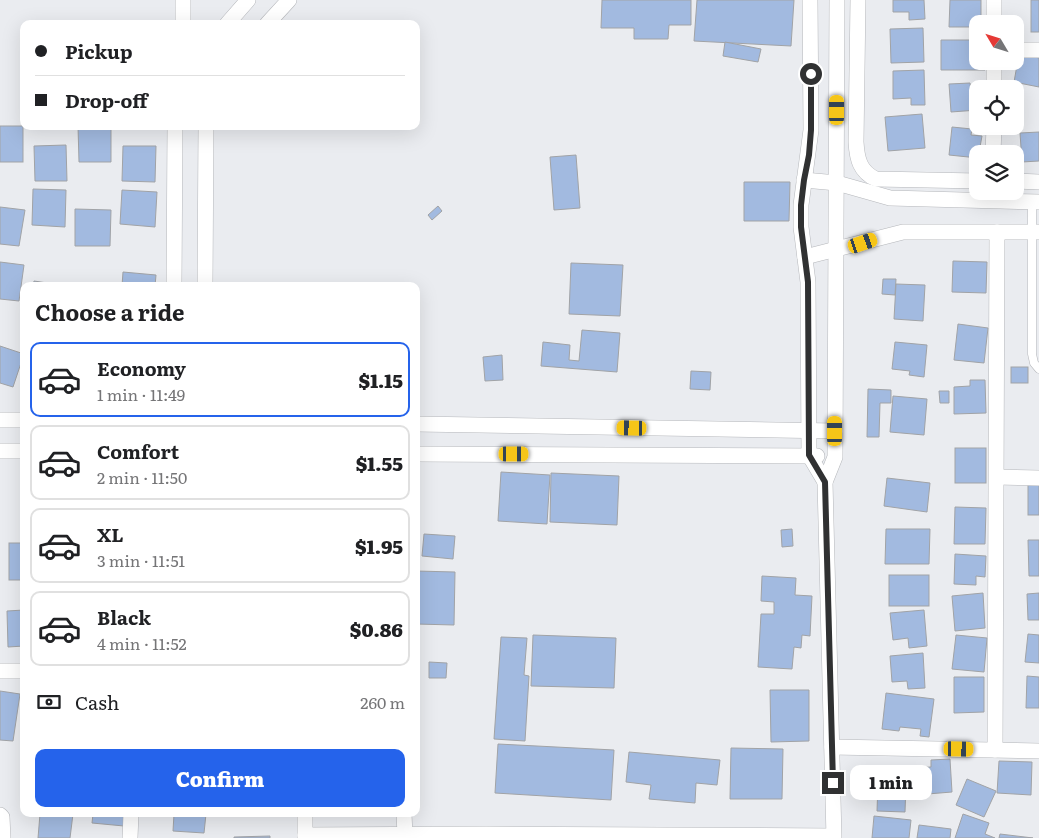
<!DOCTYPE html>
<meta charset="utf-8">
<style>
:root{--surface:#fff;--page:#f6f6f6;--text:#202124;--muted:#757577;--line:#e0e0e0;--accent:#2563eb}
body{margin:0;font-family:Literata,serif;background:var(--page);color:var(--text);height:100vh;display:flex;flex-direction:column;font-size:19px;white-space:nowrap}
*{box-sizing:border-box;margin:0}
p{font-size:16px;color:var(--muted)}
.icon{flex:none;width:28px;height:28px;fill:none;stroke:currentColor;stroke-width:2;stroke-linecap:round;stroke-linejoin:round}
.map{position:relative;flex:1;overflow:hidden}
.panel{position:absolute;left:20px;top:282px;width:400px;height:535px;display:flex;flex-direction:column;background:var(--surface);border-radius:10px;box-shadow:0 5px 20px #0002}
.panel>*{flex:none}
.top-card{position:absolute;left:20px;top:20px;width:400px;height:110px;border-radius:10px;box-shadow:0 5px 20px #0002;display:grid;align-content:center;height:110px;padding:0 15px;background:var(--surface)}
.needle{width:32px;rotate:308deg}
.buttons{position:absolute;left:969px;top:15px;display:grid;gap:10px}
.buttons a{display:grid;place-items:center;width:55px;height:55px;border-radius:10px;background:var(--surface);box-shadow:0 5px 20px #0002;font-size:25px}
.end{position:absolute;width:22px;height:22px;margin:-11px;border:6px solid #303132;background:#fff;box-shadow:0 0 0 2px #fff}
.from{border-radius:50%}
.bubble{position:absolute;height:35px;border-radius:10px;background:var(--surface);box-shadow:0 5px 20px #0002;font-size:16px;font-weight:800;line-height:35px;text-align:center}
.car{position:absolute;width:15px;height:30px;margin:-15px -8px;border-radius:6px;box-shadow:0 0 4px 1px #0007;background:linear-gradient(#f5c518 24%,#345 0 40%,#f5c518 0 76%,#345 0 86%,#f5c518 0)}
.top-card b{display:flex;align-items:center;gap:18px;height:48px;font-size:19px}
.top-card b+b{border-top:1px solid var(--line)}
.top-card i{width:12px;height:12px;background:var(--text)}
ul{padding:0;list-style:none}
li{display:flex;align-items:center;gap:15px;height:75px;margin:0 10px 8px;padding:0 5px;border:2px solid var(--line);border-radius:10px}
li div{flex:1}
li b{display:block;font-size:19px}
li em{font-style:normal;font-weight:800}
li.active{border-color:var(--accent)}
li>.icon{width:45px;height:45px;stroke-width:1.5}
h2{padding:0 15px;font-size:22px;line-height:60px}
.pay{display:flex;align-items:center;gap:12px;height:55px;padding:0 15px;font-size:19px}
.pay p{margin-inline-start:auto}
.primary-button{display:flex;gap:10px;margin-top:auto;padding:10px 15px}
.primary-button a{flex:1;height:58px;border-radius:10px;background:var(--accent);color:#fff;font-size:20px;font-weight:800;line-height:58px;text-align:center}
.map>svg:first-child{display:block}
.building{fill:#a2bae0;stroke:#a1a3a6}
.lines{fill:none;stroke-linecap:round;stroke-linejoin:round}
.lane-casing{stroke:#b5b7bb;stroke-width:9}
.street-casing{stroke:#b5b7bb;stroke-width:16}
.lane{stroke:#fff;stroke-width:8}
.street{stroke:#fff;stroke-width:15}
.route{stroke:#303132;stroke-width:6}
</style>
<div class="map">
<svg width="1039" height="838" viewBox="0 0 1039 838">
<rect width="100%" height="100%" fill="#eaecf0"/>
<g class="building">
<polygon points="602,0 691,0 691,25 669,25 668,39 634,39 634,28 601,28"/>
<polygon points="697,0 794,0 791,46 694,41"/>
<polygon points="893,0 924,0 925,19 909,20 909,12 893,12"/>
<polygon points="950,0 981,0 981,24 978,24 978,27 949,27"/>
<rect x="1031" y="0" width="8" height="32"/>
<polygon points="923,28 924,62 891,63 890,29"/>
<polygon points="941,40 978,40 978,61 985,61 985,70 941,70"/>
<polygon points="725,42 761,49 758,62 723,56"/>
<polygon points="1019,54 1039,58 1039,87 1014,82"/>
<polygon points="924,70 925,105 911,105 911,98 893,99 893,71"/>
<polygon points="970,83 971,91 978,91 978,110 951,112 949,84"/>
<polygon points="922,114 925,148 888,151 885,117"/>
<rect x="0" y="126" width="23" height="36"/>
<polygon points="78,126 111,126 111,162 79,162"/>
<polygon points="952,127 972,129 971,135 982,136 978,158 949,155"/>
<polygon points="1039,132 1039,161 1022,162 1020,133"/>
<polygon points="66,145 67,181 35,181 34,146"/>
<polygon points="123,146 156,146 155,182 122,181"/>
<polygon points="576,155 580,208 554,210 550,157"/>
<polygon points="744,182 790,182 789,221 744,221"/>
<polygon points="33,189 66,190 65,227 32,225"/>
<polygon points="122,190 157,192 155,227 120,224"/>
<polygon points="438,206 442,211 432,220 428,215"/>
<polygon points="0,207 25,210 19,246 0,244"/>
<polygon points="75,209 111,210 110,246 75,246"/>
<polygon points="953,261 987,262 986,293 952,292"/>
<polygon points="0,262 24,265 19,301 0,299"/>
<polygon points="571,263 623,265 620,316 569,314"/>
<polygon points="123,272 156,275 155,286 122,286"/>
<polygon points="883,279 896,279 895,295 882,294"/>
<polygon points="34,281 67,286 33,286"/>
<polygon points="896,284 925,285 923,321 894,319"/>
<polygon points="958,324 988,328 984,363 954,360"/>
<polygon points="582,330 620,333 617,372 541,366 543,342 570,345 569,360 579,361"/>
<polygon points="895,342 927,345 924,377 909,375 910,371 892,369"/>
<polygon points="0,346 24,354 13,387 0,383"/>
<polygon points="502,355 503,380 485,381 483,357"/>
<rect x="1011" y="367" width="17" height="16"/>
<polygon points="691,371 711,372 710,390 690,389"/>
<polygon points="970,380 985,380 986,413 954,414 954,387 970,386"/>
<polygon points="868,389 891,390 891,403 880,403 879,437 867,437"/>
<polygon points="939,391 949,391 949,403 940,403"/>
<polygon points="893,396 927,399 924,435 890,432"/>
<rect x="955" y="448" width="31" height="35"/>
<polygon points="501,472 550,475 547,524 498,521"/>
<polygon points="551,473 619,476 617,525 550,522"/>
<polygon points="887,478 930,483 927,512 884,506"/>
<rect x="1028" y="484" width="11" height="31"/>
<polygon points="955,507 986,508 985,544 954,544"/>
<polygon points="792,529 793,546 782,547 781,530"/>
<polygon points="886,529 930,529 929,564 885,564"/>
<polygon points="424,534 455,536 453,559 422,556"/>
<polygon points="1028,540 1039,540 1039,576 1029,576"/>
<rect x="9" y="543" width="15" height="37"/>
<polygon points="955,554 986,556 985,577 976,576 976,585 954,584"/>
<polygon points="416,571 455,572 454,625 416,624"/>
<rect x="889" y="575" width="40" height="31"/>
<polygon points="762,576 796,578 795,595 812,596 810,636 802,635 801,648 794,647 792,669 758,667 761,614 774,614 774,602 761,601"/>
<polygon points="983,593 985,628 955,631 952,596"/>
<polygon points="1039,593 1039,620 1028,620 1027,594"/>
<polygon points="24,610 24,646 8,647 7,611"/>
<polygon points="924,610 927,646 909,648 908,638 893,640 890,613"/>
<polygon points="1028,634 1039,635 1039,663 1025,662"/>
<polygon points="533,635 616,638 614,688 531,686"/>
<polygon points="956,635 987,638 984,672 952,669"/>
<polygon points="501,637 527,638 524,675 529,676 525,741 494,739"/>
<polygon points="923,653 925,688 908,689 907,681 892,682 890,656"/>
<polygon points="429,662 447,663 446,678 429,678"/>
<polygon points="1027,676 1039,677 1039,708 1026,708"/>
<polygon points="954,677 984,677 984,712 954,713"/>
<polygon points="770,690 809,690 809,741 771,742"/>
<polygon points="0,691 20,694 13,741 0,740"/>
<polygon points="886,693 934,699 929,737 920,736 921,729 900,727 899,731 882,729"/>
<polygon points="498,744 614,750 611,800 495,793"/>
<polygon points="731,748 783,749 782,799 730,799"/>
<polygon points="629,752 720,760 717,785 696,783 695,803 649,799 651,785 626,782"/>
<polygon points="950,759 952,792 915,795 913,768 931,767 931,760"/>
<polygon points="999,761 1032,762 1031,795 997,793"/>
<polygon points="967,779 996,791 984,817 956,805"/>
<polygon points="878,783 906,783 905,812 877,811"/>
<polygon points="40,814 73,814 70,838 38,838"/>
<polygon points="93,814 125,814 124,826 92,823"/>
<polygon points="174,814 206,814 204,833 173,831"/>
<polygon points="963,814 989,823 985,834 995,838 955,838"/>
<polygon points="874,816 911,820 909,838 872,838"/>
<polygon points="919,825 951,829 950,838 917,838"/>
<polygon points="1000,834 1033,838 999,838"/>
<polygon points="270,836 270,838 234,838 234,837"/>
</g>
<g class="lines">
<g class="lane-casing">
<polyline id="lane" points="1032,202 1032,354 1034,363 1039,369"/>
</g>
<g class="street-casing">
<g id="street">
<polyline points="810,0 811,130 801,205 801,227 808,282 809,455 825,482"/>
<path d="M 858,0 L 856,142 C 857,159 860,172 876,179 L 978,181"/>
<polyline points="994,0 994,24"/>
<polyline points="183,24 183,0"/>
<polyline points="227,24 248,0"/>
<polyline points="267,24 289,0"/>
<polyline points="1015,50 1039,50"/>
<polyline points="994,89 994,61"/>
<polyline points="993,154 994,126"/>
<polyline points="804,180 837,183 890,198 1039,202"/>
<polyline points="1015,181 1039,182"/>
<polyline points="805,257 903,232 1039,232"/>
<polyline points="174,286 175,126"/>
<polyline points="205,286 206,126"/>
<polyline points="0,420 24,420"/>
<polyline points="416,424 835,431"/>
<polyline points="0,451 24,451"/>
<polyline points="416,454 817,456"/>
<polyline points="997,477 1039,478"/>
<polyline points="0,671 24,671"/>
<polyline points="832,747 1039,751"/>
<polyline points="995,750 997,232"/>
<polyline points="404,814 405,835"/>
<polyline points="0,815 2,817 3,838"/>
<polyline points="305,835 486,834 833,836"/>
<polyline points="130,838 131,814"/>
<polyline points="305,838 305,814"/>
<polyline points="834,838 825,482 835,457 837,0"/>
</g>
</g>
<use href="#lane" class="lane"/>
<use href="#street" class="street"/>
</g>
<g class="lines">
<polyline class="route" points="811,74 811,130 809,155 804,180 801,205 801,227 808,282 809,455 825,482 833,783"/>
</g>
</svg>
<div class="buttons">
<a><svg class="needle" viewBox="-14 -14 28 28"><path d="M0-13l5 13h-10z" fill="#e53935"/><path d="M0 13l5-13h-10z" fill="#757577"/></svg></a>
<a><svg class="icon" aria-label="locate" viewBox="0 0 24 24"><circle cx="12" cy="12" r="6"/><path d="M12 2v4M12 18v4M2 12h4M18 12h4"/></svg></a>
<a><svg class="icon" aria-label="layers" viewBox="0 0 24 24"><path d="M12 4l9 5-9 5-9-5zM3 14l9 5 9-5"/></svg></a>
</div>
<i class="end from" style="left:811px;top:74px"></i>
<i class="end" style="left:833px;top:783px"></i>
<div class="bubble" style="left:850px;top:765px;width:82px">1 min</div>
<i class="car" style="left:837px;top:110px;rotate:0deg"></i>
<i class="car" style="left:863px;top:243px;rotate:71deg"></i>
<i class="car" style="left:632px;top:428px;rotate:271deg"></i>
<i class="car" style="left:835px;top:431px;rotate:0deg"></i>
<i class="car" style="left:514px;top:454px;rotate:90deg"></i>
<i class="car" style="left:959px;top:749px;rotate:91deg"></i>
<div class="top-card">
<b><i class="from"></i>Pickup</b>
<b><i></i>Drop-off</b>
</div>
<section class="panel">
<h2>Choose a ride</h2>
<ul>
<li class="active"><svg class="icon" aria-label="car" viewBox="0 0 24 24"><path d="M5 17H2v-5l4-1 3-4h7l3 4 3 1v5h-3M9 17h6M6 11h13"/><circle cx="7" cy="17" r="2"/><circle cx="17" cy="17" r="2"/></svg><div><b>Economy</b><p>1 min · 11:49</p></div><em>$1.15</em></li>
<li><svg class="icon" aria-label="car" viewBox="0 0 24 24"><path d="M5 17H2v-5l4-1 3-4h7l3 4 3 1v5h-3M9 17h6M6 11h13"/><circle cx="7" cy="17" r="2"/><circle cx="17" cy="17" r="2"/></svg><div><b>Comfort</b><p>2 min · 11:50</p></div><em>$1.55</em></li>
<li><svg class="icon" aria-label="car" viewBox="0 0 24 24"><path d="M5 17H2v-5l4-1 3-4h7l3 4 3 1v5h-3M9 17h6M6 11h13"/><circle cx="7" cy="17" r="2"/><circle cx="17" cy="17" r="2"/></svg><div><b>XL</b><p>3 min · 11:51</p></div><em>$1.95</em></li>
<li><svg class="icon" aria-label="car" viewBox="0 0 24 24"><path d="M5 17H2v-5l4-1 3-4h7l3 4 3 1v5h-3M9 17h6M6 11h13"/><circle cx="7" cy="17" r="2"/><circle cx="17" cy="17" r="2"/></svg><div><b>Black</b><p>4 min · 11:52</p></div><em>$0.86</em></li>
</ul>
<div class="pay"><svg class="icon" aria-label="cash" viewBox="0 0 24 24"><path d="M3 7h18v10H3z"/><circle cx="12" cy="12" r="2"/></svg>Cash<p>260 m</p></div>
<div class="primary-button"><a>Confirm</a></div>
</section>
</div>
